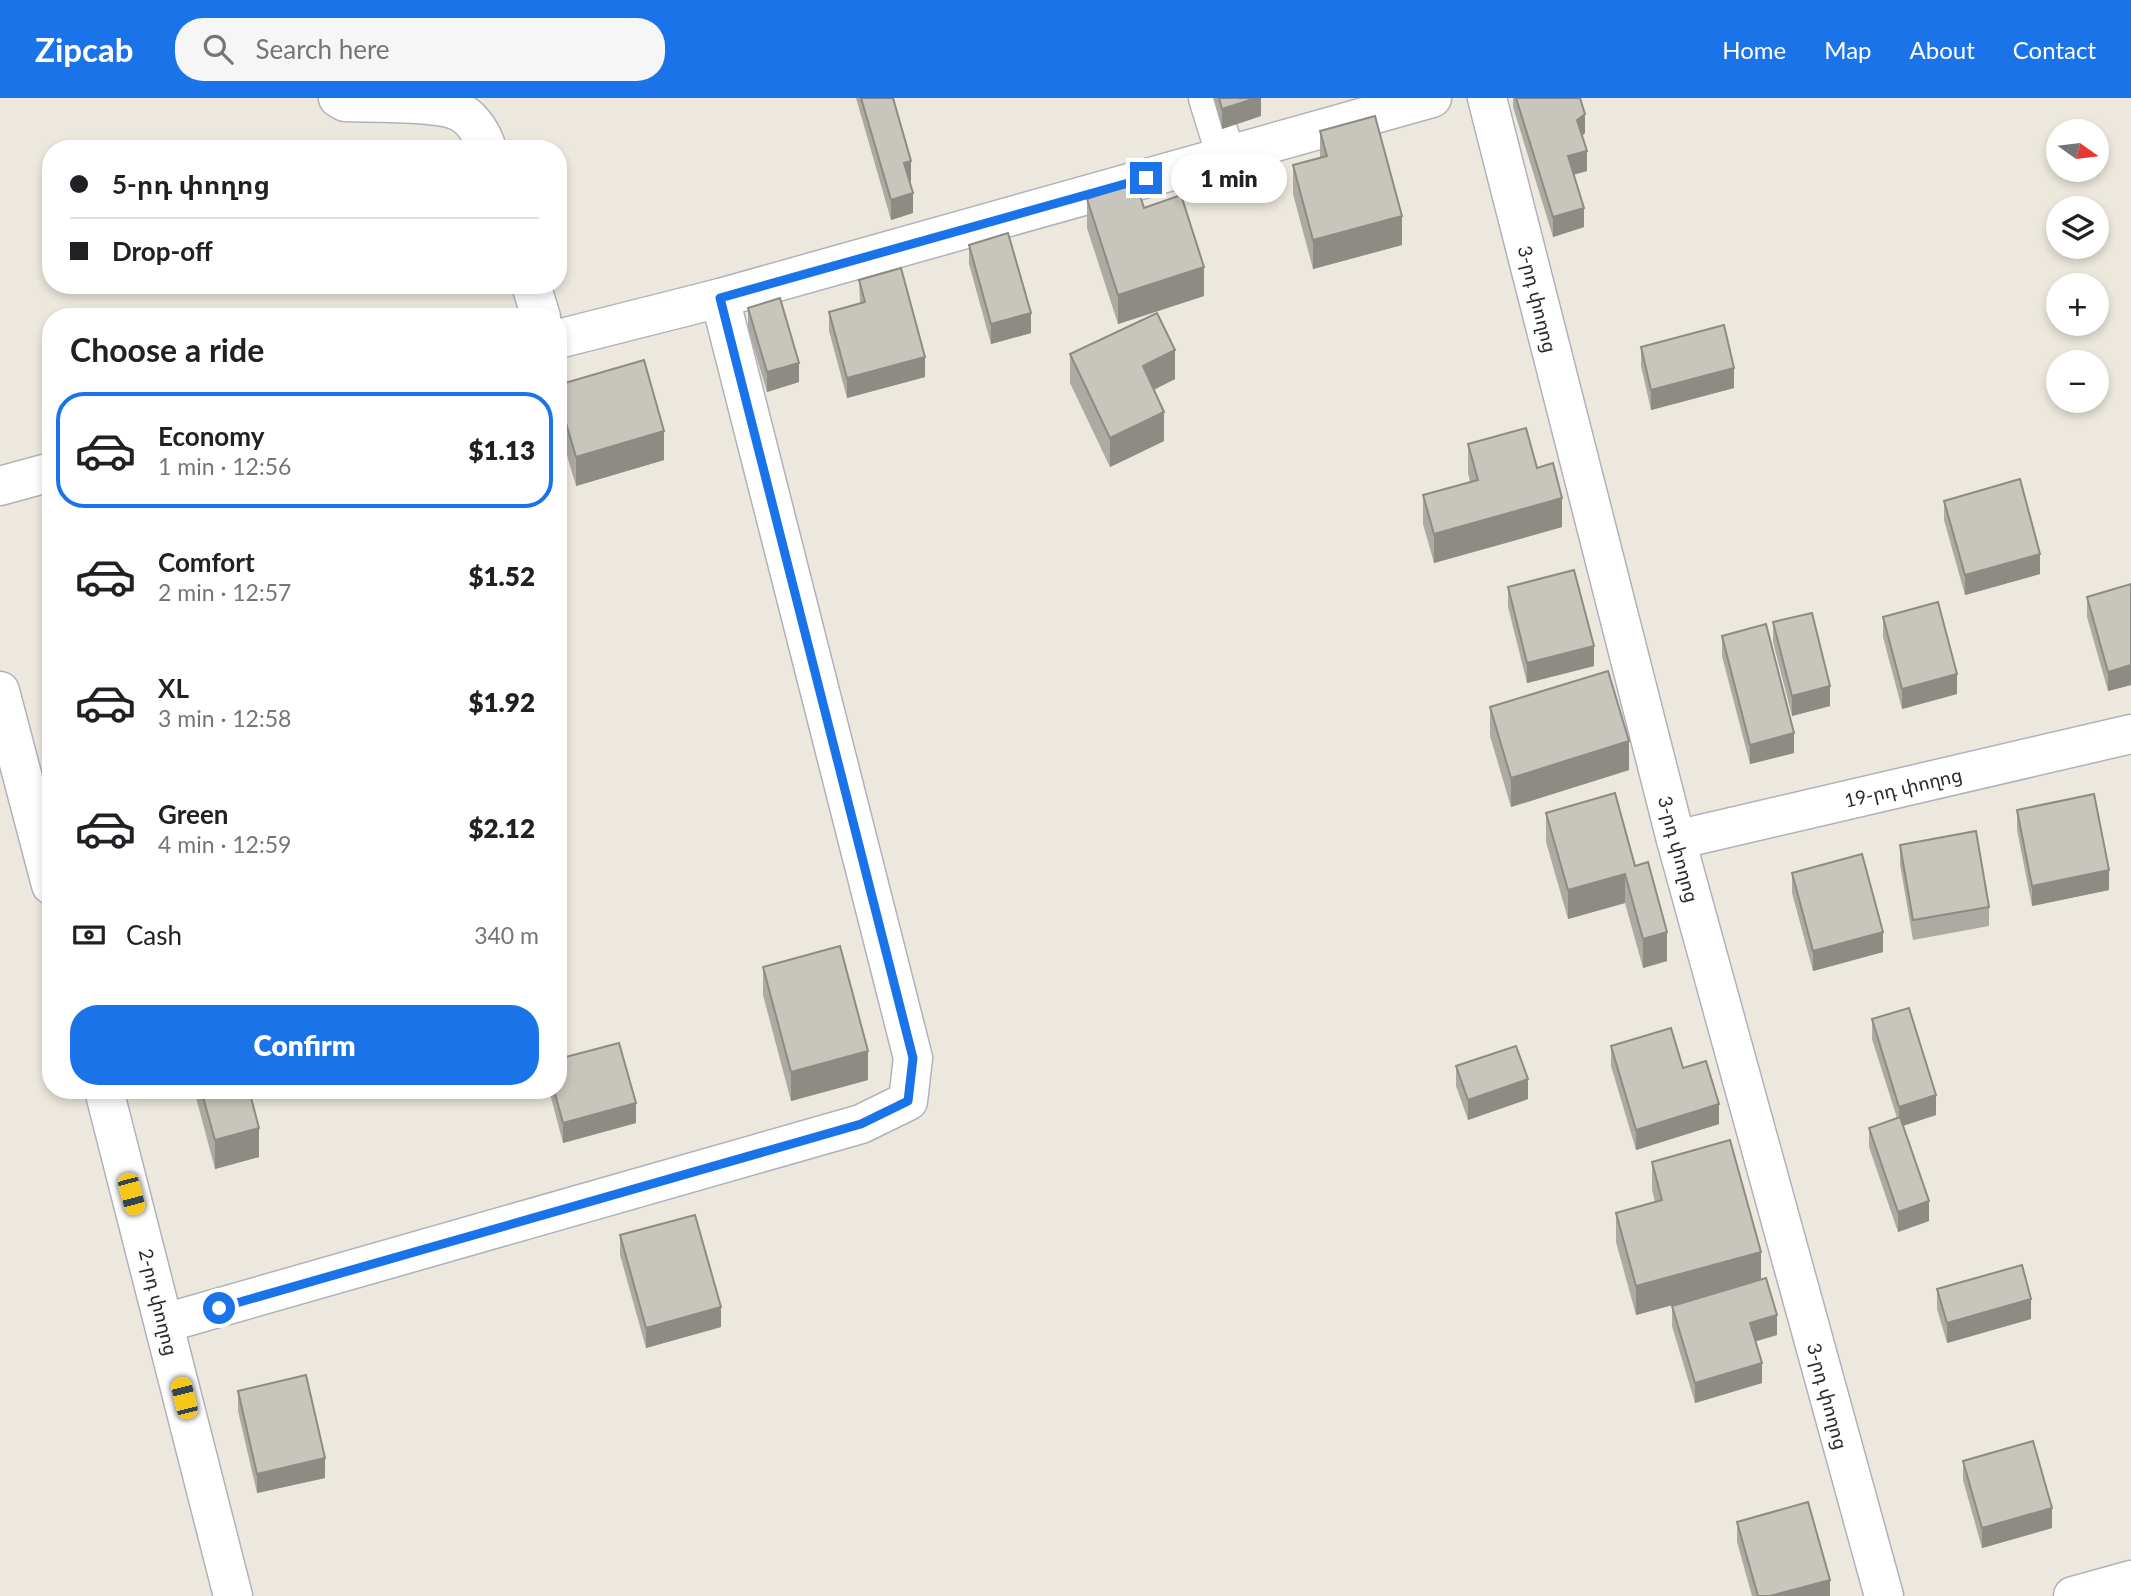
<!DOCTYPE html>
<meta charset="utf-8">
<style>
:root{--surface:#fff;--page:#f6f6f6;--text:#202124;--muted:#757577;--line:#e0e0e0;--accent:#1a73e8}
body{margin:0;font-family:Lato,"Noto Sans Armenian",sans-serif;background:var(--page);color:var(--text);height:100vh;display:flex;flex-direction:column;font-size:26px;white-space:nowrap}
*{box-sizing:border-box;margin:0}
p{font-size:23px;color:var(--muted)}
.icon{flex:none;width:38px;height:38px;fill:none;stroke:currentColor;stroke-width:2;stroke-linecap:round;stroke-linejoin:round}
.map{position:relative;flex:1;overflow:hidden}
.side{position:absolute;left:42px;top:210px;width:525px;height:791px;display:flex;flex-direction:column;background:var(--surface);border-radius:28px;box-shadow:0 4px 10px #0003}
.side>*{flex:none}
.top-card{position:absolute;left:42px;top:42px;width:525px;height:154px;border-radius:28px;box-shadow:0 4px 10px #0003;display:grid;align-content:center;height:154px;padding:0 28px;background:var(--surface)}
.needle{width:46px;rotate:104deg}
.fabs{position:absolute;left:2046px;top:21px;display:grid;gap:14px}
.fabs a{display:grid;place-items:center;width:63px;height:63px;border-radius:50%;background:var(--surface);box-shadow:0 4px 10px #0003;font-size:35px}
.end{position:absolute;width:32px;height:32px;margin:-16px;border:9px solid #1a73e8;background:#fff;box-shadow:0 0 0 4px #fff}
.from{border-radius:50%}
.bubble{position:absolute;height:49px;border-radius:24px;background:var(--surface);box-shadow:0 4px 10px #0003;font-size:23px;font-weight:800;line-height:49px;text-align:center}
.car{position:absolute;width:21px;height:42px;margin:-21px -10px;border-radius:9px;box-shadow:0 0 5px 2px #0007;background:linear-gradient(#f5c518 24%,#345 0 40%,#f5c518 0 76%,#345 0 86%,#f5c518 0)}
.top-card b{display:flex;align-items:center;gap:24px;height:66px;font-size:26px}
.top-card b+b{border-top:2px solid var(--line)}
.top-card i{width:18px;height:18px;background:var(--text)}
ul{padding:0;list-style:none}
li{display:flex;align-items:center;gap:21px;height:116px;margin:0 14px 10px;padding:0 14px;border:4px solid transparent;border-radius:28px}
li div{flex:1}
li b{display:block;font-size:26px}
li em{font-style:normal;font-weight:800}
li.selected{border-color:var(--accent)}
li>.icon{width:63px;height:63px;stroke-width:1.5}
h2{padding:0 28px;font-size:32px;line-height:84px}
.pay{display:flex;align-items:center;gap:18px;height:77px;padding:0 28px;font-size:26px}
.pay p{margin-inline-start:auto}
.button{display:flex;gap:14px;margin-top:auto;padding:14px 28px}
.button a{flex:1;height:80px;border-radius:28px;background:var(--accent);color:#fff;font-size:28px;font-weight:800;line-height:80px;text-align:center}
header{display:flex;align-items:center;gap:42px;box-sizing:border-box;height:98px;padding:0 35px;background:var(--accent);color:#fff}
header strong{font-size:33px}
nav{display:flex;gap:38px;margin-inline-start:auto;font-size:24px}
.search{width:490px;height:63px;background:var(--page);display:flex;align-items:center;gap:18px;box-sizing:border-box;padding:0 24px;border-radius:28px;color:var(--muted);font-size:26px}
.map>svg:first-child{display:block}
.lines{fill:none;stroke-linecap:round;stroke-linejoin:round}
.minor-casing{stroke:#b1b1be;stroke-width:41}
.minor{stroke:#fff;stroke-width:38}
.wall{fill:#acaaa2}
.shaded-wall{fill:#8c8b84}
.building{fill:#c8c6bc;stroke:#8c8b84;stroke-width:2}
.route{stroke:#1a73e8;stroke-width:9}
.labels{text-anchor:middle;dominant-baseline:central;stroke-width:7;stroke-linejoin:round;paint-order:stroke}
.street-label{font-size:19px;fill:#2b2b2b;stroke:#fff}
</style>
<header>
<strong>Zipcab</strong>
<div class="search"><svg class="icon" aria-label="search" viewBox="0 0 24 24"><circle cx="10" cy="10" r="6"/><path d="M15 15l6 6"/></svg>Search here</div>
<nav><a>Home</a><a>Map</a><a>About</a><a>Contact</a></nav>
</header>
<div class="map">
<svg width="2131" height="1498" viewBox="0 0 2131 1498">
<rect width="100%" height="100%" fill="#ece8dd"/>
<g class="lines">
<g class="minor-casing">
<g id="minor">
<path d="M 338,0 L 345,4 C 371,5 437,3 458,13 C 472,19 483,37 487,51"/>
<polyline points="1208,0 1226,58"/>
<polyline points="1487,0 1676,742 1884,1498"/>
<polyline points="531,187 541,219"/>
<polyline points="558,241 720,200 1432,0"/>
<polyline points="0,388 51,374"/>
<polyline points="0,593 51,787"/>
<polyline points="1676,742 2131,636"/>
<polyline points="104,992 233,1498"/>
<polyline points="165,1225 861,1026 908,1003 913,960 720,200"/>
<polyline points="2073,1498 2131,1482"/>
</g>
</g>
<use href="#minor" class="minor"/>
</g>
<g class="wall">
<polygon points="856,0 893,0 911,83 910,83 913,115 891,122"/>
<polygon points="1213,0 1261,0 1261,18 1222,31"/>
<polygon points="1513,0 1580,0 1585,35 1582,38 1587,73 1573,77 1584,129 1553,139 1513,9"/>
<polygon points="1320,33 1402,147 1313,171 1293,96 1293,67 1320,60"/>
<polygon points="1087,101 1144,110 1204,198 1118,226 1087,130"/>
<polygon points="969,147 1031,235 991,246 969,166"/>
<polygon points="859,182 925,279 847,300 829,233 829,214 860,205"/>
<polygon points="748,210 799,284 767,294 748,230"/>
<polygon points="1641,249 1734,290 1651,312 1641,268"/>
<polygon points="1070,256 1175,281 1154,292 1164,343 1110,369 1070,285"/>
<polygon points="558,287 664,362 576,388 558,327"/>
<polygon points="1468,346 1537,370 1562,429 1434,465 1423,426 1423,397 1470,384 1468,375"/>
<polygon points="1944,403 2040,476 1965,497 1944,422"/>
<polygon points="2131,486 2131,587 2108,593 2087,519 2087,499"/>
<polygon points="1508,489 1594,568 1527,585 1508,509"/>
<polygon points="1883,519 1957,596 1902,611 1883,539"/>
<polygon points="1773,524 1830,608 1792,618 1773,544"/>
<polygon points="1722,538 1794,655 1750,666 1722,558"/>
<polygon points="1490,609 1629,672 1511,709 1490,638"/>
<polygon points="2017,712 2109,792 2032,808 2017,732"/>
<polygon points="1546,715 1635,768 1667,863 1643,870 1625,805 1568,821 1546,744"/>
<polygon points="1900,747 1989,809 1989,828 1913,842 1900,766"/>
<polygon points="1792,775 1883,854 1813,873 1792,795"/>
<polygon points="763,869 868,982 791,1003 763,897"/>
<polygon points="1872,921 1936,1017 1903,1028 1929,1123 1898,1134 1869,1049 1869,1030 1897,1020 1872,941"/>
<polygon points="1611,948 1719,1026 1636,1052 1611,968"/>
<polygon points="1456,968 1528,1001 1468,1022 1456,988"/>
<polygon points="194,992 249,992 259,1059 215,1071"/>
<polygon points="549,992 558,992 636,1025 563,1045"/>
<polygon points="1652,1064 1761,1182 1777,1237 1756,1243 1762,1285 1695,1305 1672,1228 1672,1208 1726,1192 1636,1217 1616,1144 1616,1115 1655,1104 1652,1092"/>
<polygon points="620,1137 721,1229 646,1250 620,1157"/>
<polygon points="1937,1191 2031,1221 1947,1245 1937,1211"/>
<polygon points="238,1293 325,1380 257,1395 238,1313"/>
<polygon points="1963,1363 2052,1430 1982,1450 1963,1382"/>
<polygon points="1737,1424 1830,1498 1752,1498 1737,1444"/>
</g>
<g class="shaded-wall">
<polygon points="1256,0 1261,0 1261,18 1222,31 1222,11"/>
<polygon points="1585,16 1585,35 1577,42 1577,22"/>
<polygon points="1587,53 1587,73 1568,78 1568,58"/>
<polygon points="911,63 911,83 904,85 904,65"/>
<polygon points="913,95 913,115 891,122 891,102"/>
<polygon points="1584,110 1584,129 1553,139 1553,119"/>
<polygon points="1402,118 1402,147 1313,171 1313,142"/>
<polygon points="1204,169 1204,198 1118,226 1118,197"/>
<polygon points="1031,215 1031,235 991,246 991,226"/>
<polygon points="1175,252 1175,281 1143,297 1143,268"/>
<polygon points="925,259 925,279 847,300 847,280"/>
<polygon points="799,265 799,284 767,294 767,274"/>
<polygon points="1734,270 1734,290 1651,312 1651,292"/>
<polygon points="1164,314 1164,343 1110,369 1110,340"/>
<polygon points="664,333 664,362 576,388 576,359"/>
<polygon points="1562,400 1562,429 1434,465 1434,436"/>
<polygon points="2040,456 2040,476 1965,497 1965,477"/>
<polygon points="1594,548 1594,568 1527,585 1527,565"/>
<polygon points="2131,567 2131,587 2108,593 2108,574"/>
<polygon points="1957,576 1957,596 1902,611 1902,591"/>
<polygon points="1830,588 1830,608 1792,618 1792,598"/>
<polygon points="1794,635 1794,655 1750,666 1750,647"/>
<polygon points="1629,643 1629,672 1511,709 1511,680"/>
<polygon points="2109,772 2109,792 2032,808 2032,788"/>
<polygon points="1625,776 1625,805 1568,821 1568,792"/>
<polygon points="1667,834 1667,863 1643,870 1643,841"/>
<polygon points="1883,834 1883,854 1813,873 1813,853"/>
<polygon points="868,953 868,982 791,1003 791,974"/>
<polygon points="1528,981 1528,1001 1468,1022 1468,1002"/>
<polygon points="1936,997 1936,1017 1899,1029 1899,1009"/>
<polygon points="636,1005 636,1025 563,1045 563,1025"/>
<polygon points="1719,1006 1719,1026 1636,1052 1636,1032"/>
<polygon points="259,1030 259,1059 215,1071 215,1042"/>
<polygon points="1929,1103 1929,1123 1898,1134 1898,1114"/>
<polygon points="1761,1154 1761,1183 1636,1217 1636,1188"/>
<polygon points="2031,1201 2031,1221 1947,1245 1947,1225"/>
<polygon points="721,1209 721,1229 646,1250 646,1230"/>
<polygon points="1777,1217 1777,1237 1750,1245 1750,1225"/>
<polygon points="1762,1265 1762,1285 1695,1305 1695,1285"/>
<polygon points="325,1360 325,1380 257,1395 257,1376"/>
<polygon points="2052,1410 2052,1430 1982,1450 1982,1430"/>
<polygon points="1830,1482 1830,1498 1770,1498"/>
</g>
<g class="building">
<polygon points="861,0 893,0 911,63 904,65 913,95 891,102"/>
<polygon points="1219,0 1256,0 1222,11"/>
<polygon points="1516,0 1580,0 1585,16 1577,22 1587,53 1568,58 1584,110 1553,119"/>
<polygon points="1375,18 1402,118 1313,142 1293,67 1327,58 1320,33"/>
<polygon points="1136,85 1144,110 1181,97 1204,169 1118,197 1087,101"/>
<polygon points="1008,135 1031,215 991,226 969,147"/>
<polygon points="901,170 925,259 847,280 829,214 865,204 859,182"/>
<polygon points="780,200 799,265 767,274 748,210"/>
<polygon points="1157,215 1175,252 1143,268 1164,314 1110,340 1070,256"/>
<polygon points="1724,227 1734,270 1651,292 1641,249"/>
<polygon points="644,262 664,333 576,359 558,298 558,287"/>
<polygon points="1526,330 1537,370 1553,365 1562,400 1434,436 1423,397 1478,382 1468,346"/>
<polygon points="2020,381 2040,456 1965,477 1944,403"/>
<polygon points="1574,472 1594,548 1527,565 1508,489"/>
<polygon points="2131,486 2131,567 2108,574 2087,499"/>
<polygon points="1938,504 1957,576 1902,591 1883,519"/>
<polygon points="1812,515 1830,588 1792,598 1773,524"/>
<polygon points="1766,526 1794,635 1750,647 1722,538"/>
<polygon points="1608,573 1629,643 1511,680 1490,609"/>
<polygon points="1615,695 1635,768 1648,764 1667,834 1643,841 1625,776 1568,792 1546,715"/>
<polygon points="2094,696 2109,772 2032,788 2017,712"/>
<polygon points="1976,733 1989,809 1913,822 1900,747"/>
<polygon points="1862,756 1883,834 1813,853 1792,775"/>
<polygon points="840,848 868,953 791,974 763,869"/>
<polygon points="1909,910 1936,997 1899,1009 1872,921"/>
<polygon points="1671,930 1683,970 1706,963 1719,1006 1636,1032 1611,948"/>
<polygon points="619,945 636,1005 563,1025 554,992 558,992 558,961"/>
<polygon points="1516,948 1528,981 1468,1002 1456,968"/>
<polygon points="201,992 249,992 259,1030 215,1042"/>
<polygon points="1900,1019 1929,1103 1898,1114 1869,1030"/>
<polygon points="1730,1042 1761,1154 1636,1188 1616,1115 1662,1102 1652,1064"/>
<polygon points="695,1117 721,1209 646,1230 620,1137"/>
<polygon points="2022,1167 2031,1201 1947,1225 1937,1191"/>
<polygon points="1766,1180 1777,1217 1750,1225 1762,1265 1695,1285 1672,1208"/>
<polygon points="306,1277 325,1360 257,1376 238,1293"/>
<polygon points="2033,1343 2052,1410 1982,1430 1963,1363"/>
<polygon points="1808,1404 1830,1482 1770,1498 1758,1498 1737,1424"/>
</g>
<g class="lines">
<polyline class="route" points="219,1210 861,1026 908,1003 913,960 720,200 1146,80"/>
</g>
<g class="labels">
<g class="street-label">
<text transform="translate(1538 201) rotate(76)">3-րդ փողոց</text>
<text transform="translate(1903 689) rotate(-13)">19-րդ փողոց</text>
<text transform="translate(1679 751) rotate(75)">3-րդ փողոց</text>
<text transform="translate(159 1204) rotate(76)">2-րդ փողոց</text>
<text transform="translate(1828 1298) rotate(75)">3-րդ փողոց</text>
</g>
</g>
</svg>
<div class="fabs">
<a><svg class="needle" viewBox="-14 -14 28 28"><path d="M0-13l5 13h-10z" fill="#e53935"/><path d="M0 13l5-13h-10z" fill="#757577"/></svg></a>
<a><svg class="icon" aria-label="layers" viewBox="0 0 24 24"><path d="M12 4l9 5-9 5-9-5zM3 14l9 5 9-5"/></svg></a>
<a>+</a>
<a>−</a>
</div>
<i class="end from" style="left:219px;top:1210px"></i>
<i class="end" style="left:1146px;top:80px"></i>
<div class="bubble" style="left:1171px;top:56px;width:116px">1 min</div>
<i class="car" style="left:131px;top:1096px;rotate:165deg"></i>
<i class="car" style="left:184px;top:1300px;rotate:346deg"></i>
<div class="top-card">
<b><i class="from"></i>5-րդ փողոց</b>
<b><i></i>Drop-off</b>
</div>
<section class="side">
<h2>Choose a ride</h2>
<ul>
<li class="selected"><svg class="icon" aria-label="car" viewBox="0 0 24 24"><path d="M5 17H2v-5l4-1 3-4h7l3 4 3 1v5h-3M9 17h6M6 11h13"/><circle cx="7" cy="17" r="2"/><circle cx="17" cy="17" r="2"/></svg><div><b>Economy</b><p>1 min · 12:56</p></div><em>$1.13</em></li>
<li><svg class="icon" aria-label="car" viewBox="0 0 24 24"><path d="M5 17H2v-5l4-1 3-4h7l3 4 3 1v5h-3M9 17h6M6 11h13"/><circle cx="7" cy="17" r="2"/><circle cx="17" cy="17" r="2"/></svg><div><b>Comfort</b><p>2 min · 12:57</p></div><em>$1.52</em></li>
<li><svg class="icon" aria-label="car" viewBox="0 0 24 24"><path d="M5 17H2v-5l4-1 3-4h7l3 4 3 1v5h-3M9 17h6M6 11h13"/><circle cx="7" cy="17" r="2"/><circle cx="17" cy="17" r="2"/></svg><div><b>XL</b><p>3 min · 12:58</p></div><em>$1.92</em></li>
<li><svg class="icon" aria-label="car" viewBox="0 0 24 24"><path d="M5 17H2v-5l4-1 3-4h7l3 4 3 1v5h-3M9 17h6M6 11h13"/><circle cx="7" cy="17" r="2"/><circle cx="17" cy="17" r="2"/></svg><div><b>Green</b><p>4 min · 12:59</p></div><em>$2.12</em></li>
</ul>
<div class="pay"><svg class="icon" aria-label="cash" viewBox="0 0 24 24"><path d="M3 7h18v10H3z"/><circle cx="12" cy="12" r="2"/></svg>Cash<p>340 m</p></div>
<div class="button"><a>Confirm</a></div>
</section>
</div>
